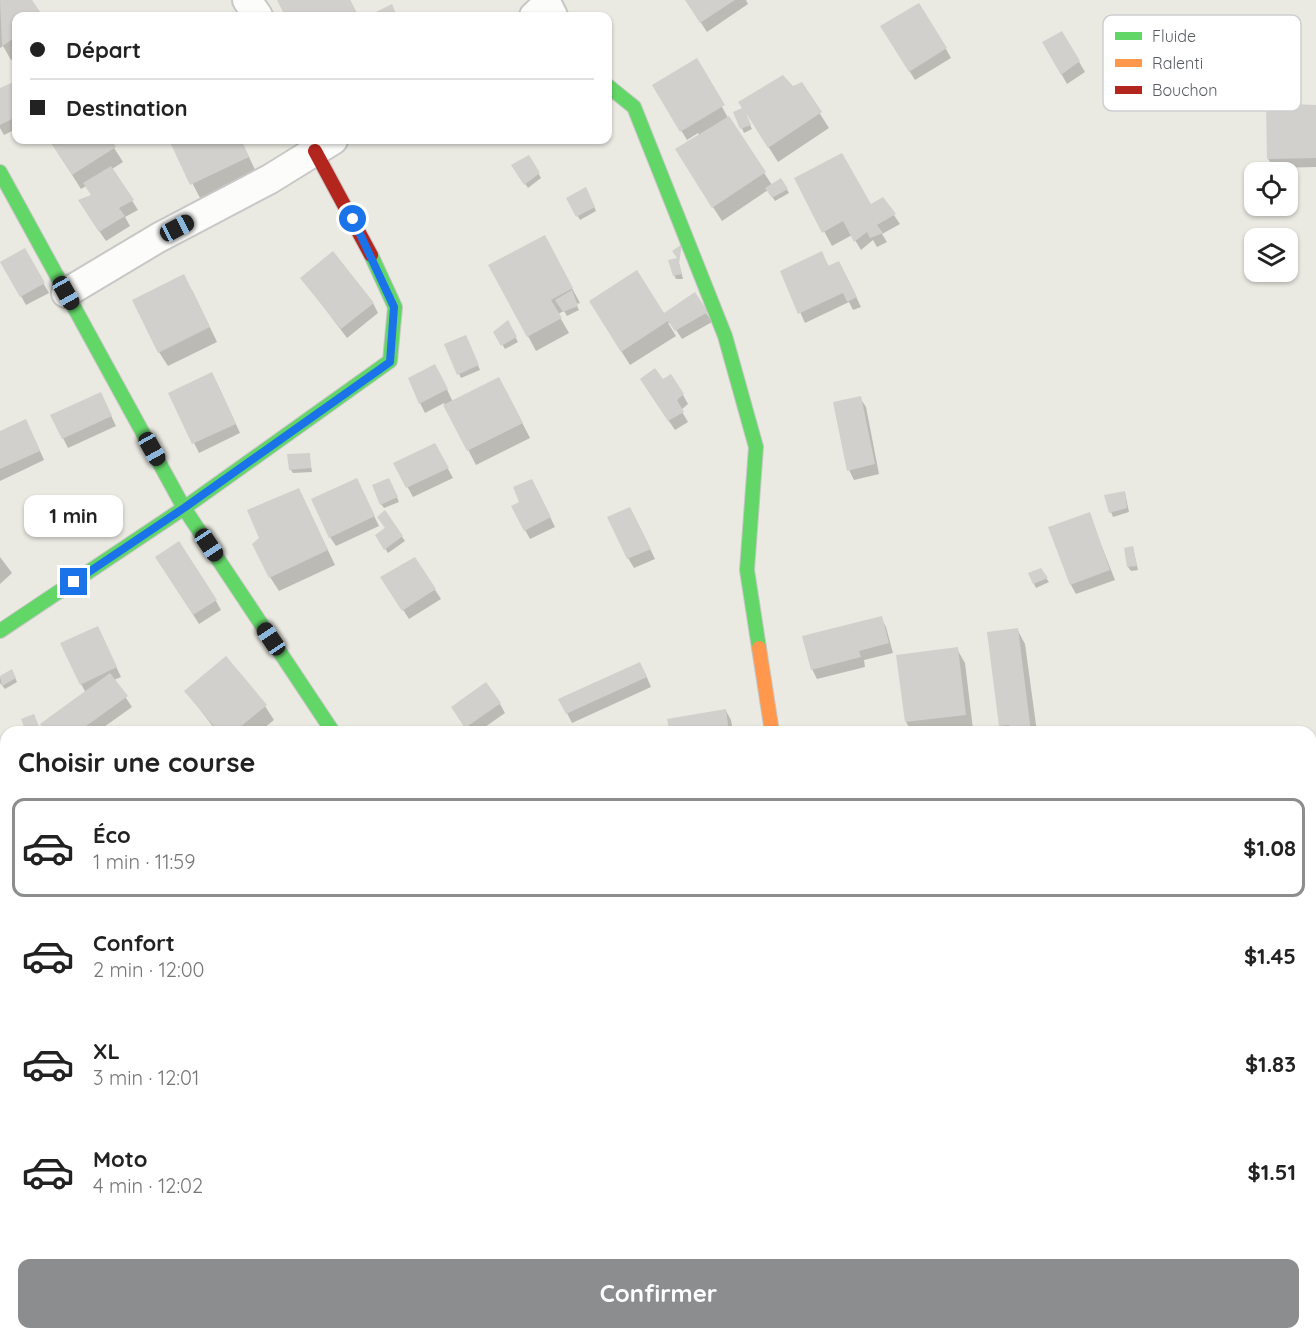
<!DOCTYPE html>
<html lang="fr">
<meta charset="utf-8">
<style>
:root{--surface:#fff;--page:#f2f2f2;--text:#222;--muted:#767676;--line:#e0e0e0;--accent:#8b8d8f}
body{margin:0;font-family:Quicksand,sans-serif;background:var(--page);color:var(--text);height:100vh;display:flex;flex-direction:column;font-size:22px;white-space:nowrap}
*{box-sizing:border-box;margin:0}
p{font-size:20px;color:var(--muted)}
.icon{flex:none;width:33px;height:33px;fill:none;stroke:currentColor;stroke-width:2;stroke-linecap:round;stroke-linejoin:round}
.map{position:relative;flex:1;overflow:hidden}
.side{position:absolute;left:0px;top:726px;width:1317px;height:614px;display:flex;flex-direction:column;background:var(--surface);border-radius:18px 18px 0 0;box-shadow:0 2px 4px #0004}
.side>*{flex:none}
.hud{position:absolute;left:12px;top:12px;width:600px;height:132px;border-radius:12px;box-shadow:0 2px 4px #0004;display:grid;align-content:center;height:132px;padding:0 18px;background:var(--surface)}
.controls{position:absolute;left:1244px;top:162px;display:grid;gap:12px}
.controls a{display:grid;place-items:center;width:54px;height:54px;border-radius:12px;background:var(--surface);box-shadow:0 2px 4px #0004;font-size:30px}
.end{position:absolute;width:27px;height:27px;margin:-14px;border:8px solid #1a73e8;background:#fff;box-shadow:0 0 0 3px #fff}
.from{border-radius:50%}
.bubble{position:absolute;height:42px;border-radius:12px;background:var(--surface);box-shadow:0 2px 4px #0004;font-size:20px;font-weight:800;line-height:42px;text-align:center}
.car{position:absolute;width:18px;height:36px;margin:-18px -9px;border-radius:8px;box-shadow:0 0 4px 2px #0007;background:linear-gradient(#222 24%,#8ab4d8 0 40%,#222 0 76%,#8ab4d8 0 86%,#222 0)}
.hud b{display:flex;align-items:center;gap:21px;height:57px;font-size:22px}
.hud b+b{border-top:2px solid var(--line)}
.hud i{width:15px;height:15px;background:var(--text)}
ul{padding:0;list-style:none}
li{display:flex;align-items:center;gap:18px;height:99px;margin:0 12px 9px;padding:0 6px;border:3px solid transparent;border-radius:12px}
li div{flex:1}
li b{display:block;font-size:22px}
li em{font-style:normal;font-weight:800}
li.active{border-color:var(--accent)}
li>.icon{width:54px;height:54px;stroke-width:1.5}
h2{padding:0 18px;font-size:27px;line-height:72px}
.cta{display:flex;gap:12px;margin-top:auto;padding:12px 18px}
.cta a{flex:1;height:69px;border-radius:12px;background:var(--accent);color:#fff;font-size:24px;font-weight:800;line-height:69px;text-align:center}
.map>svg:first-child{display:block}
.shadow{fill:#0003}
.building{fill:#d1d0cc}
.lines{fill:none;stroke-linecap:round;stroke-linejoin:round}
.street-casing{stroke:#c7c8c6;stroke-width:32}
.fast-casing{stroke:#c6c6c5;stroke-width:16}
.slow-casing{stroke:#c6c6c5;stroke-width:16}
.jam-casing{stroke:#c6c6c5;stroke-width:16}
.street{stroke:#fcfcfb;stroke-width:28}
.fast{stroke:#63d668;stroke-width:14}
.slow{stroke:#ff974d;stroke-width:14}
.jam{stroke:#b3261e;stroke-width:14}
.route{stroke:#1a73e8;stroke-width:8}
.key{fill:#fff;stroke:#cdced0;stroke-width:1.5}
.key-label{font-size:16px;fill:#585c62}
</style>
<div class="map">
<svg width="1316" height="1339" viewBox="0 0 1316 1339">
<rect width="100%" height="100%" fill="#eae9e2"/>
<g class="shadow">
<polygon points="0,0 30,0 41,16 16,16 16,57 11,60 3,46 0,48"/>
<polygon points="279,0 350,0 358,16 287,16"/>
<polygon points="686,0 746,0 748,4 707,32"/>
<polygon points="882,27 946,49 951,58 915,80"/>
<polygon points="1062,33 1085,72 1067,84 1044,43"/>
<polygon points="696,60 727,116 772,185 781,180 789,193 775,201 768,190 722,221 685,164 700,136 698,133 687,140 654,85"/>
<polygon points="16,82 16,129 4,135 0,128 0,90"/>
<polygon points="801,84 829,128 778,162 745,110 743,111 752,129 744,133 735,112"/>
<polygon points="1316,106 1316,167 1274,168 1268,159"/>
<polygon points="50,140 109,140 123,162 112,169 138,210 125,217 130,226 106,241 85,210 93,196 86,186 81,189"/>
<polygon points="170,140 241,140 256,172 200,198"/>
<polygon points="529,157 541,178 528,188 513,166"/>
<polygon points="796,179 871,206 883,199 900,224 882,234 887,242 877,247 873,240 861,250 852,235 832,246"/>
<polygon points="588,193 596,211 580,220 568,199"/>
<polygon points="24,250 49,293 26,305 2,262"/>
<polygon points="552,251 580,303 576,304 579,310 567,316 564,311 558,314 569,333 536,351 528,336"/>
<polygon points="822,253 829,267 844,272 861,307 853,310 849,302 805,323 782,272"/>
<polygon points="679,263 683,279 676,279 674,275"/>
<polygon points="302,278 373,303 378,313 347,338"/>
<polygon points="192,290 217,342 168,366 159,352"/>
<polygon points="694,294 712,322 682,339 671,322 668,323 676,336 630,365 599,316 663,315"/>
<polygon points="507,322 518,342 505,349 495,332"/>
<polygon points="468,341 480,370 461,378 459,374"/>
<polygon points="440,375 453,402 507,393 530,438 476,465 444,403 425,413 420,403"/>
<polygon points="663,382 683,395 688,404 681,410 688,422 675,430 647,389"/>
<polygon points="217,383 240,433 199,453 170,394"/>
<polygon points="860,398 866,407 879,474 854,480 849,470"/>
<polygon points="104,401 116,426 68,448 63,438"/>
<polygon points="31,431 44,460 0,481 0,433"/>
<polygon points="435,445 453,478 413,497 395,464"/>
<polygon points="309,454 312,472 293,473 290,469"/>
<polygon points="391,484 399,502 384,508 381,504"/>
<polygon points="361,489 379,526 336,546 330,537"/>
<polygon points="299,490 335,565 279,591 270,577"/>
<polygon points="537,490 555,527 530,539 525,530"/>
<polygon points="1125,493 1129,512 1113,517 1111,512"/>
<polygon points="385,512 405,541 388,553 377,536 387,529"/>
<polygon points="1089,514 1115,580 1076,594 1071,585"/>
<polygon points="635,518 655,559 634,568 628,558"/>
<polygon points="1133,548 1138,570 1131,571 1128,567"/>
<polygon points="0,557 12,573 0,584"/>
<polygon points="415,559 441,599 409,619 388,586"/>
<polygon points="163,567 216,601 221,610 199,624"/>
<polygon points="1040,570 1049,582 1036,588 1034,584"/>
<polygon points="881,618 886,627 893,653 864,660 865,667 817,679 812,669"/>
<polygon points="1017,629 1025,644 1037,732 1004,732 1001,726 988,633"/>
<polygon points="102,637 121,677 114,680 132,707 97,732 47,732 42,724 86,693 81,684"/>
<polygon points="957,649 965,663 973,729 912,732 906,722"/>
<polygon points="12,671 17,682 5,689 0,683 0,678"/>
<polygon points="645,673 651,687 572,723 567,713"/>
<polygon points="186,691 265,706 274,720 259,732 217,732"/>
<polygon points="500,704 505,713 478,732 468,732 458,717"/>
<polygon points="726,711 731,720 733,732 671,732"/>
<polygon points="22,720 35,720 41,732 28,732"/>
<polygon points="260,1334 282,1334 283,1339 264,1339"/>
<polygon points="355,1334 369,1334 370,1339 356,1339"/>
<polygon points="449,1334 473,1334 476,1339 424,1339"/>
<polygon points="539,1334 604,1334 605,1339 540,1339"/>
</g>
<g class="building">
<polygon points="0,0 32,0 43,16 16,16 16,37 2,46"/>
<polygon points="277,0 350,0 358,15 285,16"/>
<polygon points="685,0 735,0 700,23"/>
<polygon points="919,3 947,48 909,72 880,26"/>
<polygon points="392,4 397,16 376,16 374,13"/>
<polygon points="1062,31 1080,61 1061,75 1042,42"/>
<polygon points="697,58 725,105 680,132 652,85"/>
<polygon points="783,75 793,86 802,82 822,112 768,148 746,113 751,125 740,129 733,112 742,108 738,102"/>
<polygon points="16,81 16,117 0,125 0,88"/>
<polygon points="1266,103 1316,105 1316,158 1267,159"/>
<polygon points="729,116 766,172 712,208 675,149"/>
<polygon points="49,140 111,140 116,147 72,175"/>
<polygon points="169,140 241,140 249,157 190,185"/>
<polygon points="842,153 871,204 883,197 896,214 877,225 883,233 870,238 867,232 854,242 843,221 822,233 794,178"/>
<polygon points="529,155 540,173 524,185 511,165"/>
<polygon points="111,166 134,200 119,208 125,216 99,232 78,200 91,195 83,183"/>
<polygon points="781,178 788,189 772,198 765,188"/>
<polygon points="586,187 595,207 576,217 566,198"/>
<polygon points="545,235 573,288 551,300 562,318 527,337 488,265"/>
<polygon points="682,244 679,263 682,274 673,276 668,260 677,258 672,251"/>
<polygon points="25,248 45,283 20,297 0,262"/>
<polygon points="333,251 374,303 341,329 300,278"/>
<polygon points="822,251 828,266 839,261 857,297 847,302 843,293 798,314 780,271"/>
<polygon points="637,270 664,313 695,292 708,312 675,331 668,321 621,352 589,301"/>
<polygon points="184,274 210,327 158,353 132,300"/>
<polygon points="572,290 578,306 563,312 555,300"/>
<polygon points="508,320 517,337 501,346 493,332"/>
<polygon points="466,335 479,365 457,375 444,344"/>
<polygon points="435,364 448,389 419,404 408,378"/>
<polygon points="655,368 663,379 671,374 684,394 677,400 684,412 668,421 640,379"/>
<polygon points="212,372 236,424 192,444 168,393"/>
<polygon points="499,377 523,423 467,451 443,405"/>
<polygon points="101,392 112,416 62,439 50,415"/>
<polygon points="861,396 875,464 847,471 833,402"/>
<polygon points="26,419 40,451 0,469 0,431"/>
<polygon points="435,443 449,468 406,488 393,463"/>
<polygon points="310,453 311,468 289,470 287,454"/>
<polygon points="357,478 375,516 329,538 311,499"/>
<polygon points="389,478 398,497 380,505 372,485"/>
<polygon points="532,479 551,517 524,531 511,506 519,502 513,487"/>
<polygon points="299,488 328,550 269,578 252,544 259,538 247,510"/>
<polygon points="1125,491 1127,508 1109,513 1104,495"/>
<polygon points="630,507 651,549 627,559 607,517"/>
<polygon points="385,510 403,536 384,550 375,535 385,528 377,517"/>
<polygon points="1090,512 1110,570 1070,585 1048,527"/>
<polygon points="179,541 217,600 193,615 155,557"/>
<polygon points="1133,546 1137,566 1127,567 1124,548"/>
<polygon points="415,557 436,589 402,611 380,577"/>
<polygon points="1041,568 1048,578 1033,584 1028,573"/>
<polygon points="882,616 889,643 859,651 861,657 811,670 802,636"/>
<polygon points="98,626 117,667 80,685 60,643"/>
<polygon points="1018,628 1031,732 1010,732 1009,725 999,726 987,632"/>
<polygon points="958,647 966,715 905,722 896,655"/>
<polygon points="226,656 267,705 234,732 219,732 184,691"/>
<polygon points="640,662 647,677 566,714 558,699"/>
<polygon points="12,669 16,678 2,686 0,676"/>
<polygon points="110,673 128,696 78,732 47,732 40,724"/>
<polygon points="486,682 501,703 465,728 451,707"/>
<polygon points="726,709 729,732 670,732 667,719"/>
<polygon points="34,714 40,729 26,732 21,719"/>
<polygon points="125,1334 148,1334 149,1339 126,1339"/>
<polygon points="371,1334 391,1334 392,1339 372,1339"/>
<polygon points="442,1334 473,1334 474,1339 422,1339"/>
<polygon points="538,1334 601,1334 602,1339 538,1339"/>
<polygon points="747,1334 748,1339 710,1339 710,1338"/>
</g>
<g class="lines">
<g class="street-casing">
<g id="street">
<polyline points="247,0 258,16"/>
<polyline points="534,16 547,4 553,16"/>
<polyline points="66,293 158,238 270,179 333,140"/>
<polyline points="228,1334 229,1339"/>
<polyline points="523,1334 524,1339"/>
<polyline points="856,1334 856,1339"/>
</g>
</g>
<g class="fast-casing">
<g id="fast">
<polyline points="608,86 634,107 725,336 756,447 747,570 759,648"/>
<polyline points="0,172 184,508 333,732"/>
<polyline points="0,631 184,508 390,361 395,307 371,255"/>
</g>
</g>
<g class="slow-casing">
<polyline id="slow" points="759,648 772,732"/>
</g>
<g class="jam-casing">
<polyline id="jam" points="315,151 371,255"/>
</g>
<use href="#street" class="street"/>
<use href="#fast" class="fast"/>
<use href="#slow" class="slow"/>
<use href="#jam" class="jam"/>
</g>
<g class="lines">
<polyline class="route" points="74,582 184,508 390,362 394,307 353,219"/>
</g>
<rect x="1103" y="15" width="198" height="96" rx="9" class="key"/>
<rect x="1115" y="32" width="27" height="8" fill="#63d668"/>
<rect x="1115" y="59" width="27" height="8" fill="#ff974d"/>
<rect x="1115" y="86" width="27" height="8" fill="#b3261e"/>
<g class="key-label">
<text x="1152" y="42">Fluide</text>
<text x="1152" y="69">Ralenti</text>
<text x="1152" y="96">Bouchon</text>
</g>
</svg>
<div class="controls">
<a><svg class="icon" aria-label="locate" viewBox="0 0 24 24"><circle cx="12" cy="12" r="6"/><path d="M12 2v4M12 18v4M2 12h4M18 12h4"/></svg></a>
<a><svg class="icon" aria-label="layers" viewBox="0 0 24 24"><path d="M12 4l9 5-9 5-9-5zM3 14l9 5 9-5"/></svg></a>
</div>
<i class="end from" style="left:353px;top:219px"></i>
<i class="end" style="left:74px;top:582px"></i>
<div class="bubble" style="left:24px;top:495px;width:99px">1 min</div>
<i class="car" style="left:177px;top:228px;rotate:62deg"></i>
<i class="car" style="left:66px;top:293px;rotate:151deg"></i>
<i class="car" style="left:152px;top:449px;rotate:151deg"></i>
<i class="car" style="left:209px;top:545px;rotate:146deg"></i>
<i class="car" style="left:271px;top:639px;rotate:326deg"></i>
<div class="hud">
<b><i class="from"></i>Départ</b>
<b><i></i>Destination</b>
</div>
<section class="side">
<h2>Choisir une course</h2>
<ul>
<li class="active"><svg class="icon" aria-label="car" viewBox="0 0 24 24"><path d="M5 17H2v-5l4-1 3-4h7l3 4 3 1v5h-3M9 17h6M6 11h13"/><circle cx="7" cy="17" r="2"/><circle cx="17" cy="17" r="2"/></svg><div><b>Éco</b><p>1 min · 11:59</p></div><em>$1.08</em></li>
<li><svg class="icon" aria-label="car" viewBox="0 0 24 24"><path d="M5 17H2v-5l4-1 3-4h7l3 4 3 1v5h-3M9 17h6M6 11h13"/><circle cx="7" cy="17" r="2"/><circle cx="17" cy="17" r="2"/></svg><div><b>Confort</b><p>2 min · 12:00</p></div><em>$1.45</em></li>
<li><svg class="icon" aria-label="car" viewBox="0 0 24 24"><path d="M5 17H2v-5l4-1 3-4h7l3 4 3 1v5h-3M9 17h6M6 11h13"/><circle cx="7" cy="17" r="2"/><circle cx="17" cy="17" r="2"/></svg><div><b>XL</b><p>3 min · 12:01</p></div><em>$1.83</em></li>
<li><svg class="icon" aria-label="car" viewBox="0 0 24 24"><path d="M5 17H2v-5l4-1 3-4h7l3 4 3 1v5h-3M9 17h6M6 11h13"/><circle cx="7" cy="17" r="2"/><circle cx="17" cy="17" r="2"/></svg><div><b>Moto</b><p>4 min · 12:02</p></div><em>$1.51</em></li>
</ul>
<div class="cta"><a>Confirmer</a></div>
</section>
</div>
